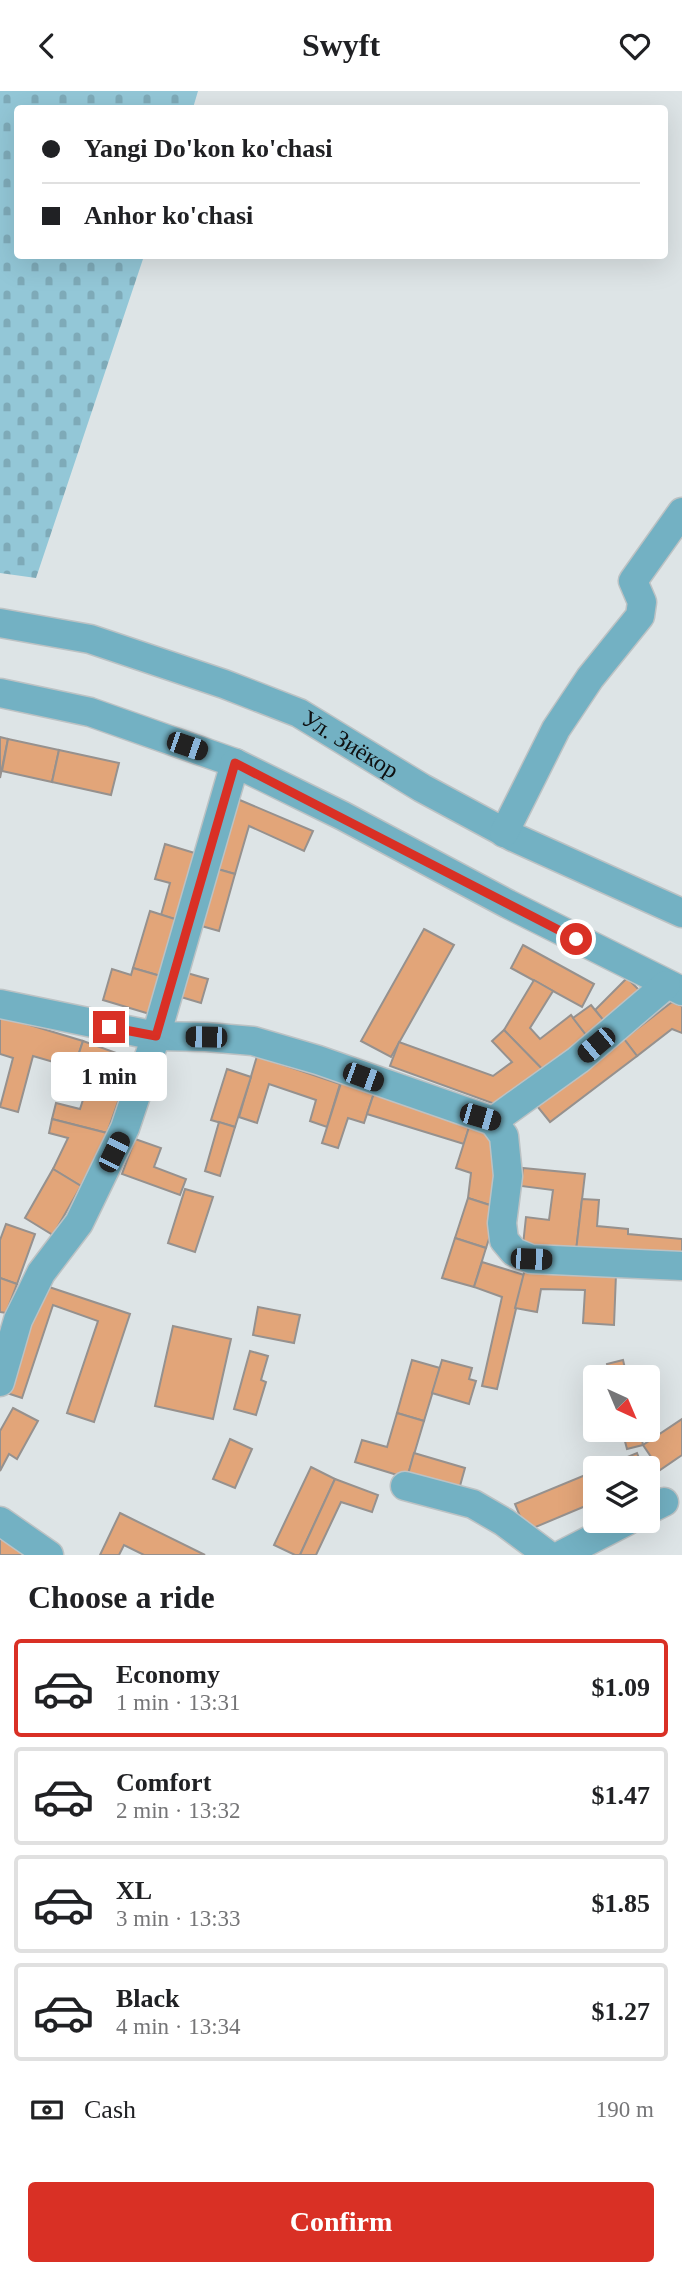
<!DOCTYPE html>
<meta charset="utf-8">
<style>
:root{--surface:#fff;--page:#f2f2f2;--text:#202124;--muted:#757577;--line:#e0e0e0;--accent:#d93025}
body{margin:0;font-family:"Times New Roman",serif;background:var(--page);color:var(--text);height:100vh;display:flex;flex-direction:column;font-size:26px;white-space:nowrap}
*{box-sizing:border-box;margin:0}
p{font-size:23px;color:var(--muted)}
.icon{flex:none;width:38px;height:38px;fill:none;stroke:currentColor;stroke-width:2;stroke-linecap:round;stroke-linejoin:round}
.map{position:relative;height:1464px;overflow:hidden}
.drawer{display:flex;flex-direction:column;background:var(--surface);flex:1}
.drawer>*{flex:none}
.hud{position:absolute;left:14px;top:14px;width:654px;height:154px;border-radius:7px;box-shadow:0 7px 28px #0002;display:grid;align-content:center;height:154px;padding:0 28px;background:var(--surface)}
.needle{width:46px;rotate:136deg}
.tools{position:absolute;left:583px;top:1274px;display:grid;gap:14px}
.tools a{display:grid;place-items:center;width:77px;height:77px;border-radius:7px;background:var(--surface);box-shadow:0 7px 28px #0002;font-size:35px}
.end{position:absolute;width:32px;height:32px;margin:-16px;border:9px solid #d93025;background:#fff;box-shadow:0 0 0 4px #fff}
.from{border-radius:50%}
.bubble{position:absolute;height:49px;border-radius:7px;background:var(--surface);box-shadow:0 7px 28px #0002;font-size:23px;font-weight:700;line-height:49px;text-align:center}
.car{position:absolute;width:21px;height:42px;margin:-21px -10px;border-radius:9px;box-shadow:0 0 5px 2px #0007;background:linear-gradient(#222 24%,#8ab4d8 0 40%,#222 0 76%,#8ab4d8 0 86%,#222 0)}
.hud b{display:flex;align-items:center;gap:24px;height:66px;font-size:26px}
.hud b+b{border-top:2px solid var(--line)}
.hud i{width:18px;height:18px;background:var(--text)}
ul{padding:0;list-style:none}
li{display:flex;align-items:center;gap:21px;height:98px;margin:0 14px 10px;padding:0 14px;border:4px solid var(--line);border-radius:7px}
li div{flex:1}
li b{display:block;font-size:26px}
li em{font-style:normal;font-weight:700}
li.selected{border-color:var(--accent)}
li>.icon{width:63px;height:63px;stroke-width:1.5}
h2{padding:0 28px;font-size:32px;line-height:84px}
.pay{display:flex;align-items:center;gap:18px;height:77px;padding:0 28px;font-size:26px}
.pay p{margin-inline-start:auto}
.primary-button{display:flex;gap:14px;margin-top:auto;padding:14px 28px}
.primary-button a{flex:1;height:80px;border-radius:7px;background:var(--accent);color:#fff;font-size:28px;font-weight:700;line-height:80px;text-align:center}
header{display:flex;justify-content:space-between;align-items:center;height:91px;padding:0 28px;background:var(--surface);font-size:32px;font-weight:700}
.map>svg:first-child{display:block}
.cemetery{fill:url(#cemetery-stones)}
.building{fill:#e2a579;stroke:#96918e;stroke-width:2}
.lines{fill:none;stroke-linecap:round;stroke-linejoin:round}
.minor-casing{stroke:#bcc2c4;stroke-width:31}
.minor{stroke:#73b1c3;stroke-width:28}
.route{stroke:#d93025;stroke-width:9}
.labels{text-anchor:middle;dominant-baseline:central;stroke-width:7;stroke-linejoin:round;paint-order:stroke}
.street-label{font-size:24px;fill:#0e1011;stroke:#eaf1f3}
</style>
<header><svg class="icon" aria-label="back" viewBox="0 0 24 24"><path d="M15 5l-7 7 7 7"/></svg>Swyft<svg class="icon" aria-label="heart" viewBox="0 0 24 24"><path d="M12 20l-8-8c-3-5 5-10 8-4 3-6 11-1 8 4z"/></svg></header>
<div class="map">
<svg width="682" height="1464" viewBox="0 0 682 1464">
<defs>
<pattern id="cemetery-stones" width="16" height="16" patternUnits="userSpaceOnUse" patternTransform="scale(1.75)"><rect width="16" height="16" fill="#93c7d7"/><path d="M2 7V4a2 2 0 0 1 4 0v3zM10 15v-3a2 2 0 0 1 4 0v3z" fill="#7eaab8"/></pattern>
</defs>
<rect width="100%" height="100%" fill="#dde4e6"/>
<polygon class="cemetery" points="0,0 198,0 193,17 18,18 18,164 144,165 36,487 0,482"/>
<g class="building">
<polygon points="0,646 8,648 0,687"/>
<polygon points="8,648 59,659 52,691 2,680"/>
<polygon points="59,659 119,672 111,704 52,691"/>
<polygon points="235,707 313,740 304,760 249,735 235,783 214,777"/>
<polygon points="165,753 201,764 181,830 161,824 170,792 155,788"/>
<polygon points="214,777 235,783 219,840 198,834"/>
<polygon points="150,820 181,830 164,886 133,877"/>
<polygon points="424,838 454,854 391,966 361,950"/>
<polygon points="523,854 594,893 582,916 511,877"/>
<polygon points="133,877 164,886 153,924 103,909 112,878 131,884"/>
<polygon points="187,882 208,888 201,912 181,906"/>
<polygon points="627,887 642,902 608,935 595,919"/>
<polygon points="534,889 553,900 530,937 540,948 571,924 590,949 547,983 504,939"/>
<polygon points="672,911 682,915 682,942 672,938 637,965 624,948"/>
<polygon points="591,914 608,935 590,949 573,927"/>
<polygon points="0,925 83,950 74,977 33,965 18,1021 0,1016 13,967 0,963"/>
<polygon points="504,939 547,983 503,1016 390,975 399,951 493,985 512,971 492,950"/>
<polygon points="624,948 637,965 550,1031 537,1015"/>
<polygon points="83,950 133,968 107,1042 52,1028 56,1012 80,1018 91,984 74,977"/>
<polygon points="257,965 340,993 327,1036 310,1030 316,1009 269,993 257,1032 239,1026"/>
<polygon points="227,978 251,986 235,1036 211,1029"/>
<polygon points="341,992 374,1002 364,1032 348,1027 338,1057 322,1052"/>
<polygon points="374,1002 470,1033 464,1053 367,1023"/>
<polygon points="52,1028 107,1042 81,1095 53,1078 68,1047 49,1042"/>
<polygon points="219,1031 235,1036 220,1085 205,1080"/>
<polygon points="470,1033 501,1052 499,1117 468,1107 471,1082 456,1077"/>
<polygon points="135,1048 161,1057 154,1076 186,1088 180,1104 122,1083"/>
<polygon points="523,1077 585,1083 576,1160 523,1154 526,1126 549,1129 553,1099 521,1095"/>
<polygon points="53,1078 81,1095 53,1144 25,1127"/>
<polygon points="185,1098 213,1106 195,1161 168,1152"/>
<polygon points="468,1107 499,1117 486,1157 455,1147"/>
<polygon points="582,1108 599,1109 597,1135 628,1138 628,1143 682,1148 682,1170 576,1160"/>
<polygon points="6,1133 35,1143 17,1193 0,1187 0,1149"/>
<polygon points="455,1147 486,1157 474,1196 442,1187"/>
<polygon points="482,1171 524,1184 497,1298 482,1295 502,1206 474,1196"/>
<polygon points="525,1178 616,1183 614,1234 583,1232 585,1199 541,1198 537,1221 515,1217"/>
<polygon points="0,1187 17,1193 6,1222 0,1221"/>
<polygon points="40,1193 130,1223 94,1331 67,1322 98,1230 53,1214 22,1307 4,1301"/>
<polygon points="258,1216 300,1224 294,1252 253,1244"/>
<polygon points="173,1235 231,1248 213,1328 155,1315"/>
<polygon points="250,1260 268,1265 261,1289 266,1291 256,1324 234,1318"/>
<polygon points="412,1269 440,1277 424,1330 397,1322"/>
<polygon points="442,1269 472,1277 469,1288 476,1290 469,1313 432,1302"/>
<polygon points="623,1269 627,1286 610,1286 607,1273"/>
<polygon points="13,1317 38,1330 17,1368 9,1363 0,1380 0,1340"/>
<polygon points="397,1322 424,1330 407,1387 355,1371 362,1349 387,1356"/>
<polygon points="682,1328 682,1364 660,1379 643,1354"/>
<polygon points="622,1339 640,1339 643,1354 627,1358"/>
<polygon points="230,1348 252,1358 235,1397 213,1388"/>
<polygon points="414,1362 465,1377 458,1402 407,1387"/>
<polygon points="637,1362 643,1377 601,1377"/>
<polygon points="311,1376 335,1388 300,1464 295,1464 274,1454"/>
<polygon points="595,1380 595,1411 526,1440 515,1413"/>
<polygon points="335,1388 378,1404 372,1421 341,1411 316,1464 300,1464"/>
<polygon points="120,1422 205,1464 144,1464 124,1454 119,1464 100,1464"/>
<polygon points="0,1446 26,1464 0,1464"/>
</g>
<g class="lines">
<g class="minor-casing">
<g id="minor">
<path id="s1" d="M 0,532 L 90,548 L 224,593 L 299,622 L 422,697 L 513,746 L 682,822"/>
<polyline points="0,602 90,621 235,672 343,725 508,813 682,900"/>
<polyline points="504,742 556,638 590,587 640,525 642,511 633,490 682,421"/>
<polyline points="0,913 156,945 206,946 253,950 318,969 493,1030 578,969 666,894"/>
<polyline points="493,1030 504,1045 508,1085 502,1132 504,1149 514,1161 531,1168 682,1175"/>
<polyline points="0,1291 18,1229 41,1182 79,1132 125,1037 156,945 235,672"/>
<polyline points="405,1395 473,1413 504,1431 548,1464"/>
<polyline points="648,1419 664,1411"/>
<polyline points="0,1430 49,1464"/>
<polyline points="563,1463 627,1430"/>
</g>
</g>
<use href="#minor" class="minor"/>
</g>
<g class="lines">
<polyline class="route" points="109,936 156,945 235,672 576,848"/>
</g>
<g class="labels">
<g class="street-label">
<text stroke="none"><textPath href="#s1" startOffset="373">Ул. Зиёкор</textPath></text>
</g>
</g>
</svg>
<div class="tools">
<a><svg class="needle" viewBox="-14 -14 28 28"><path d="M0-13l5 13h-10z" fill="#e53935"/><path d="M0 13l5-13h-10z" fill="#757577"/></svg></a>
<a><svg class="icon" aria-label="layers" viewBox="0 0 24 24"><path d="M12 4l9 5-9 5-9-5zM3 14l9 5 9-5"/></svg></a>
</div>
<i class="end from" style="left:576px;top:848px"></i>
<i class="end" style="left:109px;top:936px"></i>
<div class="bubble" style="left:51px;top:961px;width:116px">1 min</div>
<i class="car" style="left:187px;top:655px;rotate:109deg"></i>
<i class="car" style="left:206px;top:946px;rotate:271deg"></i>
<i class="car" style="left:596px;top:954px;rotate:230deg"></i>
<i class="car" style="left:363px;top:986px;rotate:110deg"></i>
<i class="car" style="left:480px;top:1026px;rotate:106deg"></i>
<i class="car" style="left:114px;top:1061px;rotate:26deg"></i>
<i class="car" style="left:531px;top:1168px;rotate:92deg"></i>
<div class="hud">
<b><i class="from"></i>Yangi Do'kon ko'chasi</b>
<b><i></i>Anhor ko'chasi</b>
</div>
</div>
<section class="drawer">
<h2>Choose a ride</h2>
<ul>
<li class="selected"><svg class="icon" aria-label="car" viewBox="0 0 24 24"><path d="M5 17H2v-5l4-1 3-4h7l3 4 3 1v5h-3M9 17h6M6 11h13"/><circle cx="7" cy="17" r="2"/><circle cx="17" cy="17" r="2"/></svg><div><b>Economy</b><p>1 min · 13:31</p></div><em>$1.09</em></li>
<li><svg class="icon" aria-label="car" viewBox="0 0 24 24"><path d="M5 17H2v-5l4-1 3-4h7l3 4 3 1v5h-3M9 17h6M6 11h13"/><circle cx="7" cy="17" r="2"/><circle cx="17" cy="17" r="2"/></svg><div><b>Comfort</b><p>2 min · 13:32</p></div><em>$1.47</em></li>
<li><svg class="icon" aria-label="car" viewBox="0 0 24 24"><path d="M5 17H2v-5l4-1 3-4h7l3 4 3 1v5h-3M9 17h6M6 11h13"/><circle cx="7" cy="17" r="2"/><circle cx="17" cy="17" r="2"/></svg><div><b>XL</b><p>3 min · 13:33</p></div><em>$1.85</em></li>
<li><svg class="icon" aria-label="car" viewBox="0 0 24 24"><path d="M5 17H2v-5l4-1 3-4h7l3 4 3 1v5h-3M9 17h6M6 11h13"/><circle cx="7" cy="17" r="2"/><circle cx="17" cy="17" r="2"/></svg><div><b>Black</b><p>4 min · 13:34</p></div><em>$1.27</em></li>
</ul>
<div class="pay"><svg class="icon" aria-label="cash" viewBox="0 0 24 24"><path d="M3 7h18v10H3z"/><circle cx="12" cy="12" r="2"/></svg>Cash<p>190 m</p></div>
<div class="primary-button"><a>Confirm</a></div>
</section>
